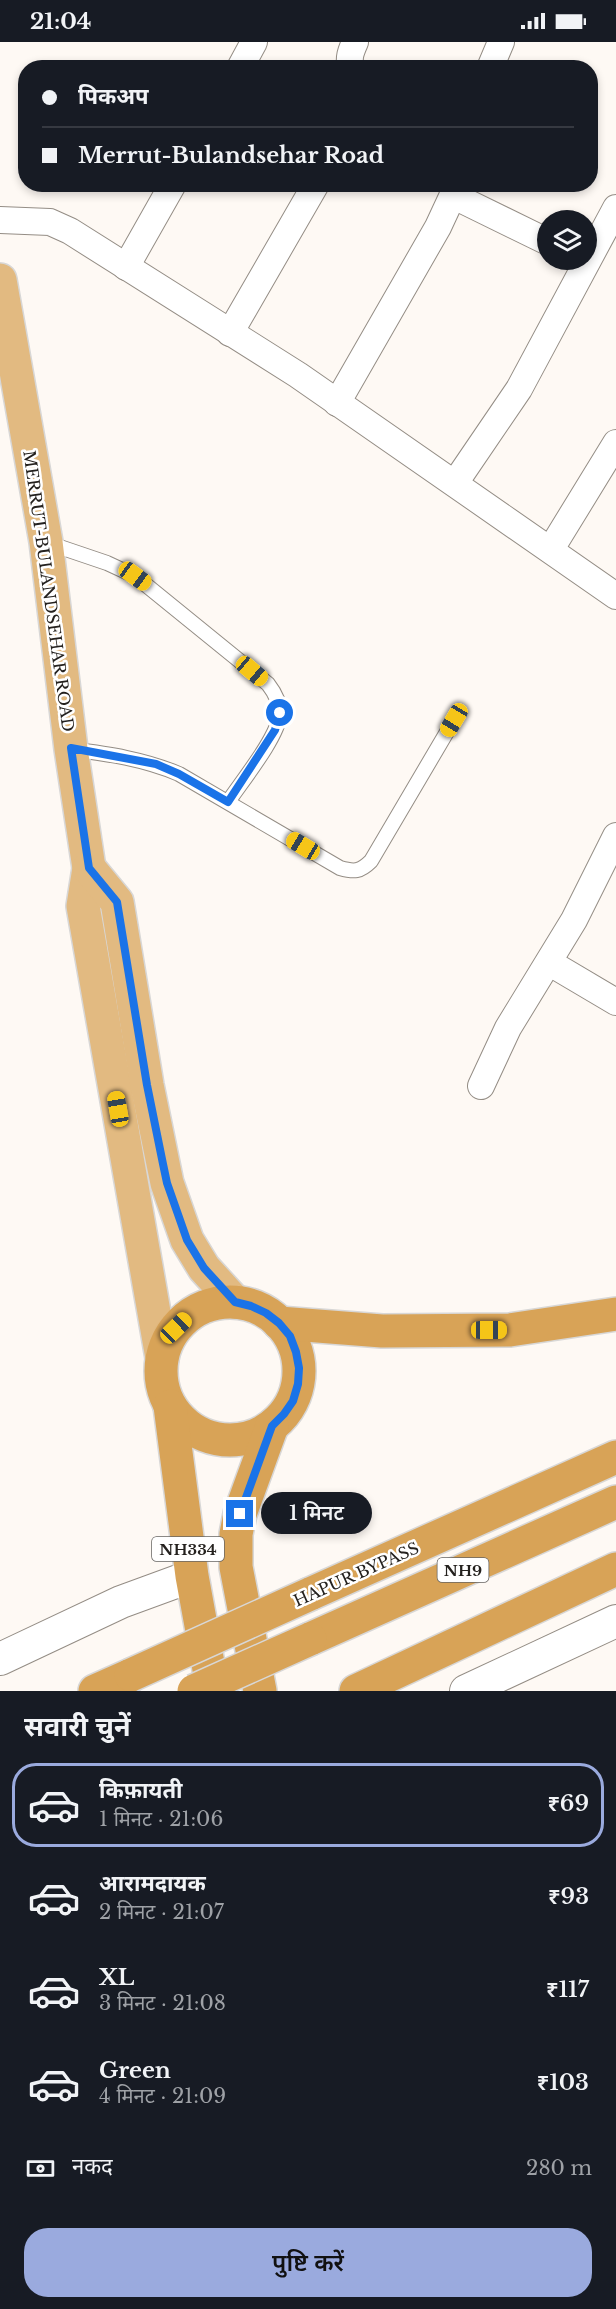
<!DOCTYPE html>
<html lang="hi">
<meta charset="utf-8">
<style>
:root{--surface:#171b24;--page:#20242c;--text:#f1f3f6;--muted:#9ea1a6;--line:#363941;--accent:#9aaade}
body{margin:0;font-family:"Libre Baskerville","Noto Sans Devanagari",serif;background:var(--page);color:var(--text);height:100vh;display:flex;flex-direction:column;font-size:22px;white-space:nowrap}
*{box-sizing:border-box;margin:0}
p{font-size:20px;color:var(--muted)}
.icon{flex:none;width:33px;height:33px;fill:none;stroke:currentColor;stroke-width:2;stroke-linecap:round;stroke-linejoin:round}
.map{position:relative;height:1649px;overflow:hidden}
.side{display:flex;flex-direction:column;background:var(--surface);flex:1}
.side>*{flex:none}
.banner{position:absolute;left:18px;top:18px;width:580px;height:132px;border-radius:24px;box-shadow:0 3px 9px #0003;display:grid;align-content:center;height:132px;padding:0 24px;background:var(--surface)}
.fabs{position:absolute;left:537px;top:168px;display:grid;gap:12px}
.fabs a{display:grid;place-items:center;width:60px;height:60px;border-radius:50%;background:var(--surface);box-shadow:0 3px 9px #0003;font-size:30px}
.end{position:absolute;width:27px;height:27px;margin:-14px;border:8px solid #1a73e8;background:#fff;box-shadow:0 0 0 3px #fff}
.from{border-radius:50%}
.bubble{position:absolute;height:42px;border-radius:21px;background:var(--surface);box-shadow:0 3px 9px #0003;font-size:20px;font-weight:600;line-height:42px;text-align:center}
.car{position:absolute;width:18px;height:36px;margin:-18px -9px;border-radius:8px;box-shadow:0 0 4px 2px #0007;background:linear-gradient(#f5c518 24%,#345 0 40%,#f5c518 0 76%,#345 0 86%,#f5c518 0)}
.banner b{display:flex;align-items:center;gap:21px;height:57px;font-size:22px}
.banner b+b{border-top:2px solid var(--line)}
.banner i{width:15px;height:15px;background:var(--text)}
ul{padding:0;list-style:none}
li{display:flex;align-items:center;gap:18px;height:84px;margin:0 12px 9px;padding:0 12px;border:3px solid transparent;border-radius:24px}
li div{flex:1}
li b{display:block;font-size:22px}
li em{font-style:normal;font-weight:600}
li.current{border-color:var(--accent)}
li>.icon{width:54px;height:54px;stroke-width:1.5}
h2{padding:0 24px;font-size:27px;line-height:72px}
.pay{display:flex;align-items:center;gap:15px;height:66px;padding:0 24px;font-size:22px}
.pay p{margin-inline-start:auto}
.button{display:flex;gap:12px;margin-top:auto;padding:12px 24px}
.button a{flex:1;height:69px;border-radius:24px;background:var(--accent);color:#111;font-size:24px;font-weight:600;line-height:69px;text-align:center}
.status{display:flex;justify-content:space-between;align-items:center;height:42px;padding:0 30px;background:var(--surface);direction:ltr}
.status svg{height:16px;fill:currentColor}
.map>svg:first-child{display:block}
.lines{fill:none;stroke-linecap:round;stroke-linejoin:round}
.service-casing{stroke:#948d85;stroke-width:16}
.minor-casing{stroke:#948d85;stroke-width:28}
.tertiary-casing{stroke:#948d85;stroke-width:34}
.primary-casing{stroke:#d8d7d6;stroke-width:36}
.trunk-casing{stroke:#d8d7d6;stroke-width:36}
.service{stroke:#fff;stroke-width:14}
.minor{stroke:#fff;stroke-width:26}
.tertiary{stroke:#fff;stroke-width:32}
.primary{stroke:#e2ba81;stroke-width:33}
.trunk{stroke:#d8a357;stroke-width:33}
.trunk-bridge-casing{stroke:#d8d7d6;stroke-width:36;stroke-linecap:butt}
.trunk-bridge{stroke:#d8a357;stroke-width:33}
.route{stroke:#1a73e8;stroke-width:8}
.labels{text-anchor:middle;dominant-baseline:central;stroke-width:5;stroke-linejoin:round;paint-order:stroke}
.shield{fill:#fff;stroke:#666462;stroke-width:1.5}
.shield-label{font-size:15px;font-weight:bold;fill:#24211e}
.street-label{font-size:16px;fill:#24211e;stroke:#fff}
</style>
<div class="status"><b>21:04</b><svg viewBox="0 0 49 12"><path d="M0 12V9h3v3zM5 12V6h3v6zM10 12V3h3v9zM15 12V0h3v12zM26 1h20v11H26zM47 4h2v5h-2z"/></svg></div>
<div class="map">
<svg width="616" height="1649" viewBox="0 0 616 1649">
<rect width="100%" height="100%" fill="#fef9f4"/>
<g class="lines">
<g class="service-casing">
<g id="service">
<path d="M 48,501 L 107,521 L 135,534 L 268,642 C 275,651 280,660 280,672 C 278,695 242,739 228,760"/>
<path d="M 71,707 C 108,712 144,717 179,732 L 340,826 C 354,830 360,830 371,819 L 454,678"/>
</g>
</g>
<g class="minor-casing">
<g id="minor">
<polyline points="240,26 254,0"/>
<path d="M 351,26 C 348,16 351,9 355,0"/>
<polyline points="490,26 501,0"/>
<polyline points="454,154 548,200"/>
<polyline points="0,178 50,180 70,189 298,333 616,554"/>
<polyline points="126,225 173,142"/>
<polyline points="230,291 316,142"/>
<polyline points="337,361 438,185 458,142"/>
<polyline points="455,441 519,347 616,166"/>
<polyline points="551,507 616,401"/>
<polyline points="550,921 616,960"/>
<polyline points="481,1044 508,986 574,878 616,794"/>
</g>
</g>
<g class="tertiary-casing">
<g id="tertiary">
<polyline points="0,1617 121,1560 192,1534"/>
<polyline points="466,1649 616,1579"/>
</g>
</g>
<g class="primary-casing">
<g id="primary">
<polyline points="0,238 46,500 71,707 89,826 83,864 162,1316"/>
<polyline points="89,826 117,860 147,1043 167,1141 187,1198 204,1226 235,1260"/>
</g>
</g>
<g class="trunk-casing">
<g id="trunk">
<circle cx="230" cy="1329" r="69"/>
<polyline points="279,1281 382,1289 510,1288 616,1272"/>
<polyline points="170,1364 192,1534 213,1649"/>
<polyline points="310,1552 616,1415"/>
<polyline points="310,1597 616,1460"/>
<polyline points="95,1649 131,1633"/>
<polyline points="260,1649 236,1525 236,1492 240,1472 272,1384"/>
<polyline points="356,1649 616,1527"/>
</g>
</g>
<use href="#service" class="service"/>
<use href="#minor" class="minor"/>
<use href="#tertiary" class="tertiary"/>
<use href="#primary" class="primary"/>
<use href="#trunk" class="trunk"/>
<g class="trunk-bridge-casing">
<g id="trunk-bridge">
<polyline points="131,1633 310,1552"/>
<polyline points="194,1649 310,1597"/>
</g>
</g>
<use href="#trunk-bridge" class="trunk-bridge"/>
</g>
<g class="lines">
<polyline class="route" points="240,1472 272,1384 284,1372 293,1359 298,1342 299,1326 296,1310 290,1294 279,1281 266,1271 251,1264 235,1260 204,1226 187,1198 167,1141 163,1122 147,1043 117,860 89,826 71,706 156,722 179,732 228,760 275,688 280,671"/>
</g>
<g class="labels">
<g class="shield">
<rect x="152" y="1495" width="72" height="24" rx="4.5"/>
<rect x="437.5" y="1516" width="51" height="24" rx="4.5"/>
</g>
<g class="shield-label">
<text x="188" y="1507">NH334</text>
<text x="463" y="1528">NH9</text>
</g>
<g class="street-label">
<text transform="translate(49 549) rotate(82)">MERRUT-BULANDSEHAR ROAD</text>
<text transform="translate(356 1532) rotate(-24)">HAPUR BYPASS</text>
</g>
</g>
</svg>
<div class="fabs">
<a><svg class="icon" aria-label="layers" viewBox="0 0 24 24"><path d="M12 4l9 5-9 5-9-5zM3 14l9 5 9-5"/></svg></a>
</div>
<i class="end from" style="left:280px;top:671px"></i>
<i class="end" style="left:240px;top:1472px"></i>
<div class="bubble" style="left:261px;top:1450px;width:111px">1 मिनट</div>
<i class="car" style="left:135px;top:534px;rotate:126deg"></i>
<i class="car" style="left:252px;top:629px;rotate:130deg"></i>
<i class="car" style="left:454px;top:678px;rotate:211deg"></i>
<i class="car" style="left:303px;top:804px;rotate:301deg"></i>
<i class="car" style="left:118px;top:1067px;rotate:350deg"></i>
<i class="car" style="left:176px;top:1286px;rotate:46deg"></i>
<i class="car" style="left:489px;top:1288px;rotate:90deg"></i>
<div class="banner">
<b><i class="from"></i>पिकअप</b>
<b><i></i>Merrut-Bulandsehar Road</b>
</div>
</div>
<section class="side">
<h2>सवारी चुनें</h2>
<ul>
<li class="current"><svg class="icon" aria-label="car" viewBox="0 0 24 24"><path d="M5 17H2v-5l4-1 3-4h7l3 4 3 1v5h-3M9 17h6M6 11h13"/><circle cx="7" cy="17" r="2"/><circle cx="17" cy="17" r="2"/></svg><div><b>किफ़ायती</b><p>1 मिनट · 21:06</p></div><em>₹69</em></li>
<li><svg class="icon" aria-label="car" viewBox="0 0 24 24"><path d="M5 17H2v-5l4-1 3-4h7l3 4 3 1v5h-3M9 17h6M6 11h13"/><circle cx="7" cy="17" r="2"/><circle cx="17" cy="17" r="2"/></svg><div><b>आरामदायक</b><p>2 मिनट · 21:07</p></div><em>₹93</em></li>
<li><svg class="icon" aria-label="car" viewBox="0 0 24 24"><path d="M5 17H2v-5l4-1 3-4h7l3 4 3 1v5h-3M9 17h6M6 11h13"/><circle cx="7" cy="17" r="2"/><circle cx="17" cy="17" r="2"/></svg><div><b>XL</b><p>3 मिनट · 21:08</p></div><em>₹117</em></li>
<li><svg class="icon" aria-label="car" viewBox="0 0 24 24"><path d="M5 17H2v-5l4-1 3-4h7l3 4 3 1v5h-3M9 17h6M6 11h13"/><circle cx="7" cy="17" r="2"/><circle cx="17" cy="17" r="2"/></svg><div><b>Green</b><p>4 मिनट · 21:09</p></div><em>₹103</em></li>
</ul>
<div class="pay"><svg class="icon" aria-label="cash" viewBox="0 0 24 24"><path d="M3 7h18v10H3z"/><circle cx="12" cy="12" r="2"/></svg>नकद<p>280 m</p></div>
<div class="button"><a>पुष्टि करें</a></div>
</section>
